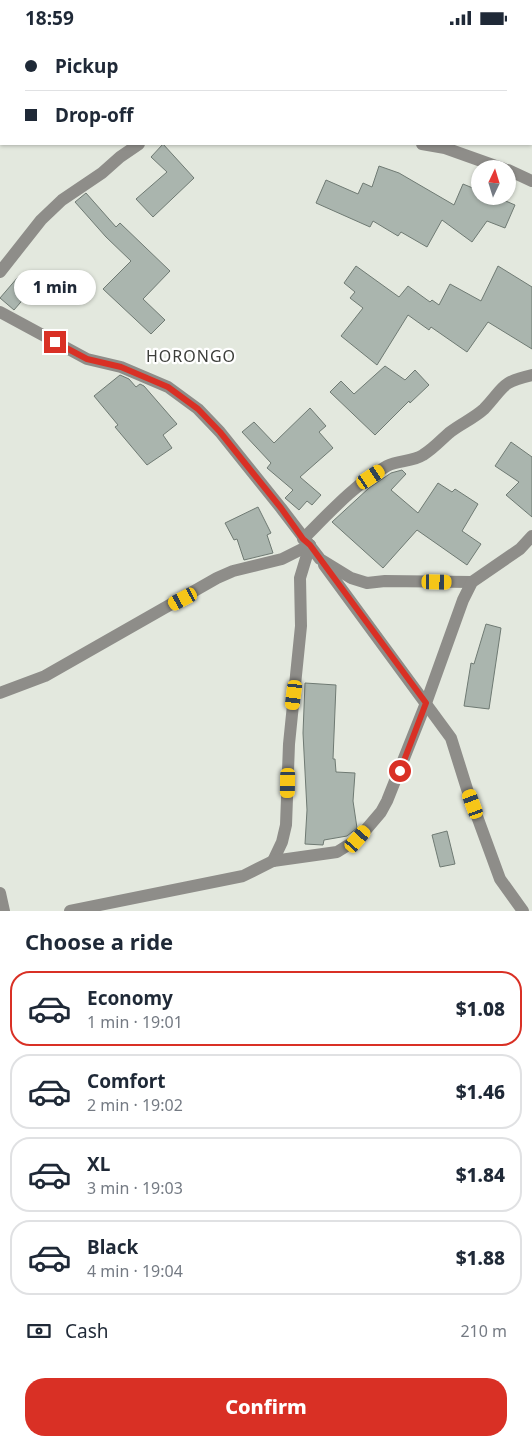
<!DOCTYPE html>
<meta charset="utf-8">
<style>
:root{--surface:#fff;--page:#f6f6f7;--text:#1f2937;--muted:#747a83;--line:#e0e1e3;--accent:#d93025}
body{margin:0;font-family:"Noto Sans",sans-serif;background:var(--page);color:var(--text);height:100vh;display:flex;flex-direction:column;font-size:19px;white-space:nowrap}
*{box-sizing:border-box;margin:0}
p{font-size:16px;color:var(--muted)}
.icon{flex:none;width:28px;height:28px;fill:none;stroke:currentColor;stroke-width:2;stroke-linecap:round;stroke-linejoin:round}
.map{position:relative;height:876px;overflow:hidden}
.sheet{display:flex;flex-direction:column;background:var(--surface);flex:1}
.sheet>*{flex:none}
.hud{position:absolute;left:0px;top:0px;width:532px;height:110px;box-shadow:0 1px 4px #0004;display:grid;align-content:center;height:110px;padding:0 25px;background:var(--surface)}
.needle{width:32px;rotate:4deg}
.fabs{position:absolute;left:471px;top:125px;display:grid;gap:10px}
.fabs a{display:grid;place-items:center;width:45px;height:45px;border-radius:50%;background:var(--surface);box-shadow:0 1px 4px #0004;font-size:25px}
.end{position:absolute;width:22px;height:22px;margin:-11px;border:6px solid #d93025;background:#fff;box-shadow:0 0 0 2px #fff}
.from{border-radius:50%}
.bubble{position:absolute;height:35px;border-radius:18px;background:var(--surface);box-shadow:0 1px 4px #0004;font-size:16px;font-weight:800;line-height:35px;text-align:center}
.car{position:absolute;width:15px;height:30px;margin:-15px -8px;border-radius:6px;box-shadow:0 0 4px 1px #0007;background:linear-gradient(#f5c518 24%,#345 0 40%,#f5c518 0 76%,#345 0 86%,#f5c518 0)}
.hud b{display:flex;align-items:center;gap:18px;height:48px;font-size:19px}
.hud b+b{border-top:1px solid var(--line)}
.hud i{width:12px;height:12px;background:var(--text)}
ul{padding:0;list-style:none}
li{display:flex;align-items:center;gap:15px;height:75px;margin:0 10px 8px;padding:0 15px;border:2px solid var(--line);border-radius:20px}
li div{flex:1}
li b{display:block;font-size:19px}
li em{font-style:normal;font-weight:800}
li.selected{border-color:var(--accent)}
li>.icon{width:45px;height:45px;stroke-width:1.5}
h2{padding:0 25px;font-size:22px;line-height:60px}
.pay{display:flex;align-items:center;gap:12px;height:55px;padding:0 25px;font-size:19px}
.pay p{margin-inline-start:auto}
.primary-button{display:flex;gap:10px;margin-top:auto;padding:10px 25px}
.primary-button a{flex:1;height:58px;border-radius:20px;background:var(--accent);color:#fff;font-size:20px;font-weight:800;line-height:58px;text-align:center}
.status{display:flex;justify-content:space-between;align-items:center;height:35px;padding:0 25px;background:var(--surface);direction:ltr}
.status svg{height:14px;fill:currentColor}
.map>svg:first-child{display:block}
.building{fill:#aab5ae;stroke:#6f7a73}
.lines{fill:none;stroke-linecap:round;stroke-linejoin:round}
.minor{stroke:#8e8d89;stroke-width:12}
.route{stroke:#d93025;stroke-width:6}
.labels{text-anchor:middle;dominant-baseline:central;stroke-width:4.5;stroke-linejoin:round;paint-order:stroke}
.quarter-label{font-size:16px;letter-spacing:1px;fill:#3c3e3a;stroke:#fff}
</style>
<div class="status"><b>18:59</b><svg viewBox="0 0 49 12"><path d="M0 12V9h3v3zM5 12V6h3v6zM10 12V3h3v9zM15 12V0h3v12zM26 1h20v11H26zM47 4h2v5h-2z"/></svg></div>
<div class="map">
<svg width="532" height="876" viewBox="0 0 532 876">
<rect width="100%" height="100%" fill="#e3e8de"/>
<g class="building">
<polygon points="163,109 194,143 153,182 136,164 167,137 151,122"/>
<polygon points="379,131 399,138 454,170 463,149 480,156 480,161 494,161 515,170 505,193 487,186 472,207 442,185 427,212 401,197 398,201 373,186 370,192 316,168 326,145 358,159 363,148 372,152"/>
<polygon points="86,158 116,192 120,188 170,236 143,264 165,285 151,299 103,254 131,226 106,202 75,167"/>
<polygon points="356,231 399,262 408,251 430,267 432,265 439,270 450,249 481,266 498,231 532,252 532,314 488,287 467,317 431,292 429,295 408,280 377,330 341,301 363,273 350,263 355,257 344,248"/>
<polygon points="18,242 32,254 14,275 0,263"/>
<polygon points="385,331 405,345 415,335 429,350 410,368 409,366 375,400 330,357 341,346 354,359"/>
<polygon points="120,340 129,344 136,352 140,349 144,351 177,389 163,400 172,413 147,430 115,392 118,390 94,361"/>
<polygon points="310,373 326,391 319,397 333,413 300,442 321,460 312,470 307,466 299,475 285,463 293,455 267,433 271,428 242,397 254,387 274,408"/>
<polygon points="511,407 532,422 532,482 506,460 519,447 495,431"/>
<polygon points="402,435 406,439 391,455 418,478 438,448 452,457 455,454 478,469 462,496 481,509 467,530 417,495 383,533 332,487 369,453 391,438"/>
<polygon points="258,472 271,498 267,500 273,518 244,525 237,504 234,505 225,488"/>
<polygon points="486,589 501,593 489,674 464,671 471,628 474,629"/>
<polygon points="305,648 336,650 333,724 335,724 336,737 355,738 353,766 357,793 347,801 324,805 323,810 305,809 307,775 303,698"/>
<polygon points="447,796 455,829 440,832 432,800"/>
</g>
<g class="lines">
<g class="minor">
<polyline points="119,0 120,1"/>
<polyline points="420,1 420,0"/>
<polyline points="422,109 445,113 504,134"/>
<polyline points="508,135 532,146"/>
<polyline points="0,237 41,185 62,165 102,138 120,122 139,109"/>
<polyline points="0,277 87,324 121,332 168,352 198,374 220,397 281,473 320,524 351,543 367,548 385,546 472,547"/>
<path d="M 303,504 C 329,478 355,449 387,431 C 398,425 412,427 423,420 C 433,414 441,405 449,398 C 460,389 473,384 484,374 C 504,353 500,347 532,340"/>
<polyline points="324,530 451,703 467,754 500,844 523,876"/>
<polyline points="0,658 45,641 217,543 233,536 282,524 310,510"/>
<polyline points="273,826 282,807 286,790 289,709 301,591 300,543 310,510"/>
<polyline points="0,858 4,876"/>
<polyline points="70,876 243,841 273,826 337,817 358,804 381,777 387,766 426,668 463,565 472,547 520,514 532,501"/>
</g>
</g>
<g class="lines">
<polyline class="route" points="55,307 87,324 121,332 168,352 198,374 220,397 281,473 303,504 310,510 426,668 400,736"/>
</g>
<g class="labels">
<g class="quarter-label">
<text x="191" y="321">HORONGO</text>
</g>
</g>
</svg>
<div class="fabs">
<a><svg class="needle" viewBox="-14 -14 28 28"><path d="M0-13l5 13h-10z" fill="#e53935"/><path d="M0 13l5-13h-10z" fill="#747a83"/></svg></a>
</div>
<i class="end from" style="left:400px;top:736px"></i>
<i class="end" style="left:55px;top:307px"></i>
<div class="bubble" style="left:14px;top:235px;width:82px">1 min</div>
<i class="car" style="left:371px;top:442px;rotate:56deg"></i>
<i class="car" style="left:437px;top:547px;rotate:91deg"></i>
<i class="car" style="left:183px;top:564px;rotate:242deg"></i>
<i class="car" style="left:294px;top:660px;rotate:187deg"></i>
<i class="car" style="left:288px;top:748px;rotate:181deg"></i>
<i class="car" style="left:473px;top:769px;rotate:340deg"></i>
<i class="car" style="left:358px;top:804px;rotate:41deg"></i>
<div class="hud">
<b><i class="from"></i>Pickup</b>
<b><i></i>Drop-off</b>
</div>
</div>
<section class="sheet">
<h2>Choose a ride</h2>
<ul>
<li class="selected"><svg class="icon" aria-label="car" viewBox="0 0 24 24"><path d="M5 17H2v-5l4-1 3-4h7l3 4 3 1v5h-3M9 17h6M6 11h13"/><circle cx="7" cy="17" r="2"/><circle cx="17" cy="17" r="2"/></svg><div><b>Economy</b><p>1 min · 19:01</p></div><em>$1.08</em></li>
<li><svg class="icon" aria-label="car" viewBox="0 0 24 24"><path d="M5 17H2v-5l4-1 3-4h7l3 4 3 1v5h-3M9 17h6M6 11h13"/><circle cx="7" cy="17" r="2"/><circle cx="17" cy="17" r="2"/></svg><div><b>Comfort</b><p>2 min · 19:02</p></div><em>$1.46</em></li>
<li><svg class="icon" aria-label="car" viewBox="0 0 24 24"><path d="M5 17H2v-5l4-1 3-4h7l3 4 3 1v5h-3M9 17h6M6 11h13"/><circle cx="7" cy="17" r="2"/><circle cx="17" cy="17" r="2"/></svg><div><b>XL</b><p>3 min · 19:03</p></div><em>$1.84</em></li>
<li><svg class="icon" aria-label="car" viewBox="0 0 24 24"><path d="M5 17H2v-5l4-1 3-4h7l3 4 3 1v5h-3M9 17h6M6 11h13"/><circle cx="7" cy="17" r="2"/><circle cx="17" cy="17" r="2"/></svg><div><b>Black</b><p>4 min · 19:04</p></div><em>$1.88</em></li>
</ul>
<div class="pay"><svg class="icon" aria-label="cash" viewBox="0 0 24 24"><path d="M3 7h18v10H3z"/><circle cx="12" cy="12" r="2"/></svg>Cash<p>210 m</p></div>
<div class="primary-button"><a>Confirm</a></div>
</section>
